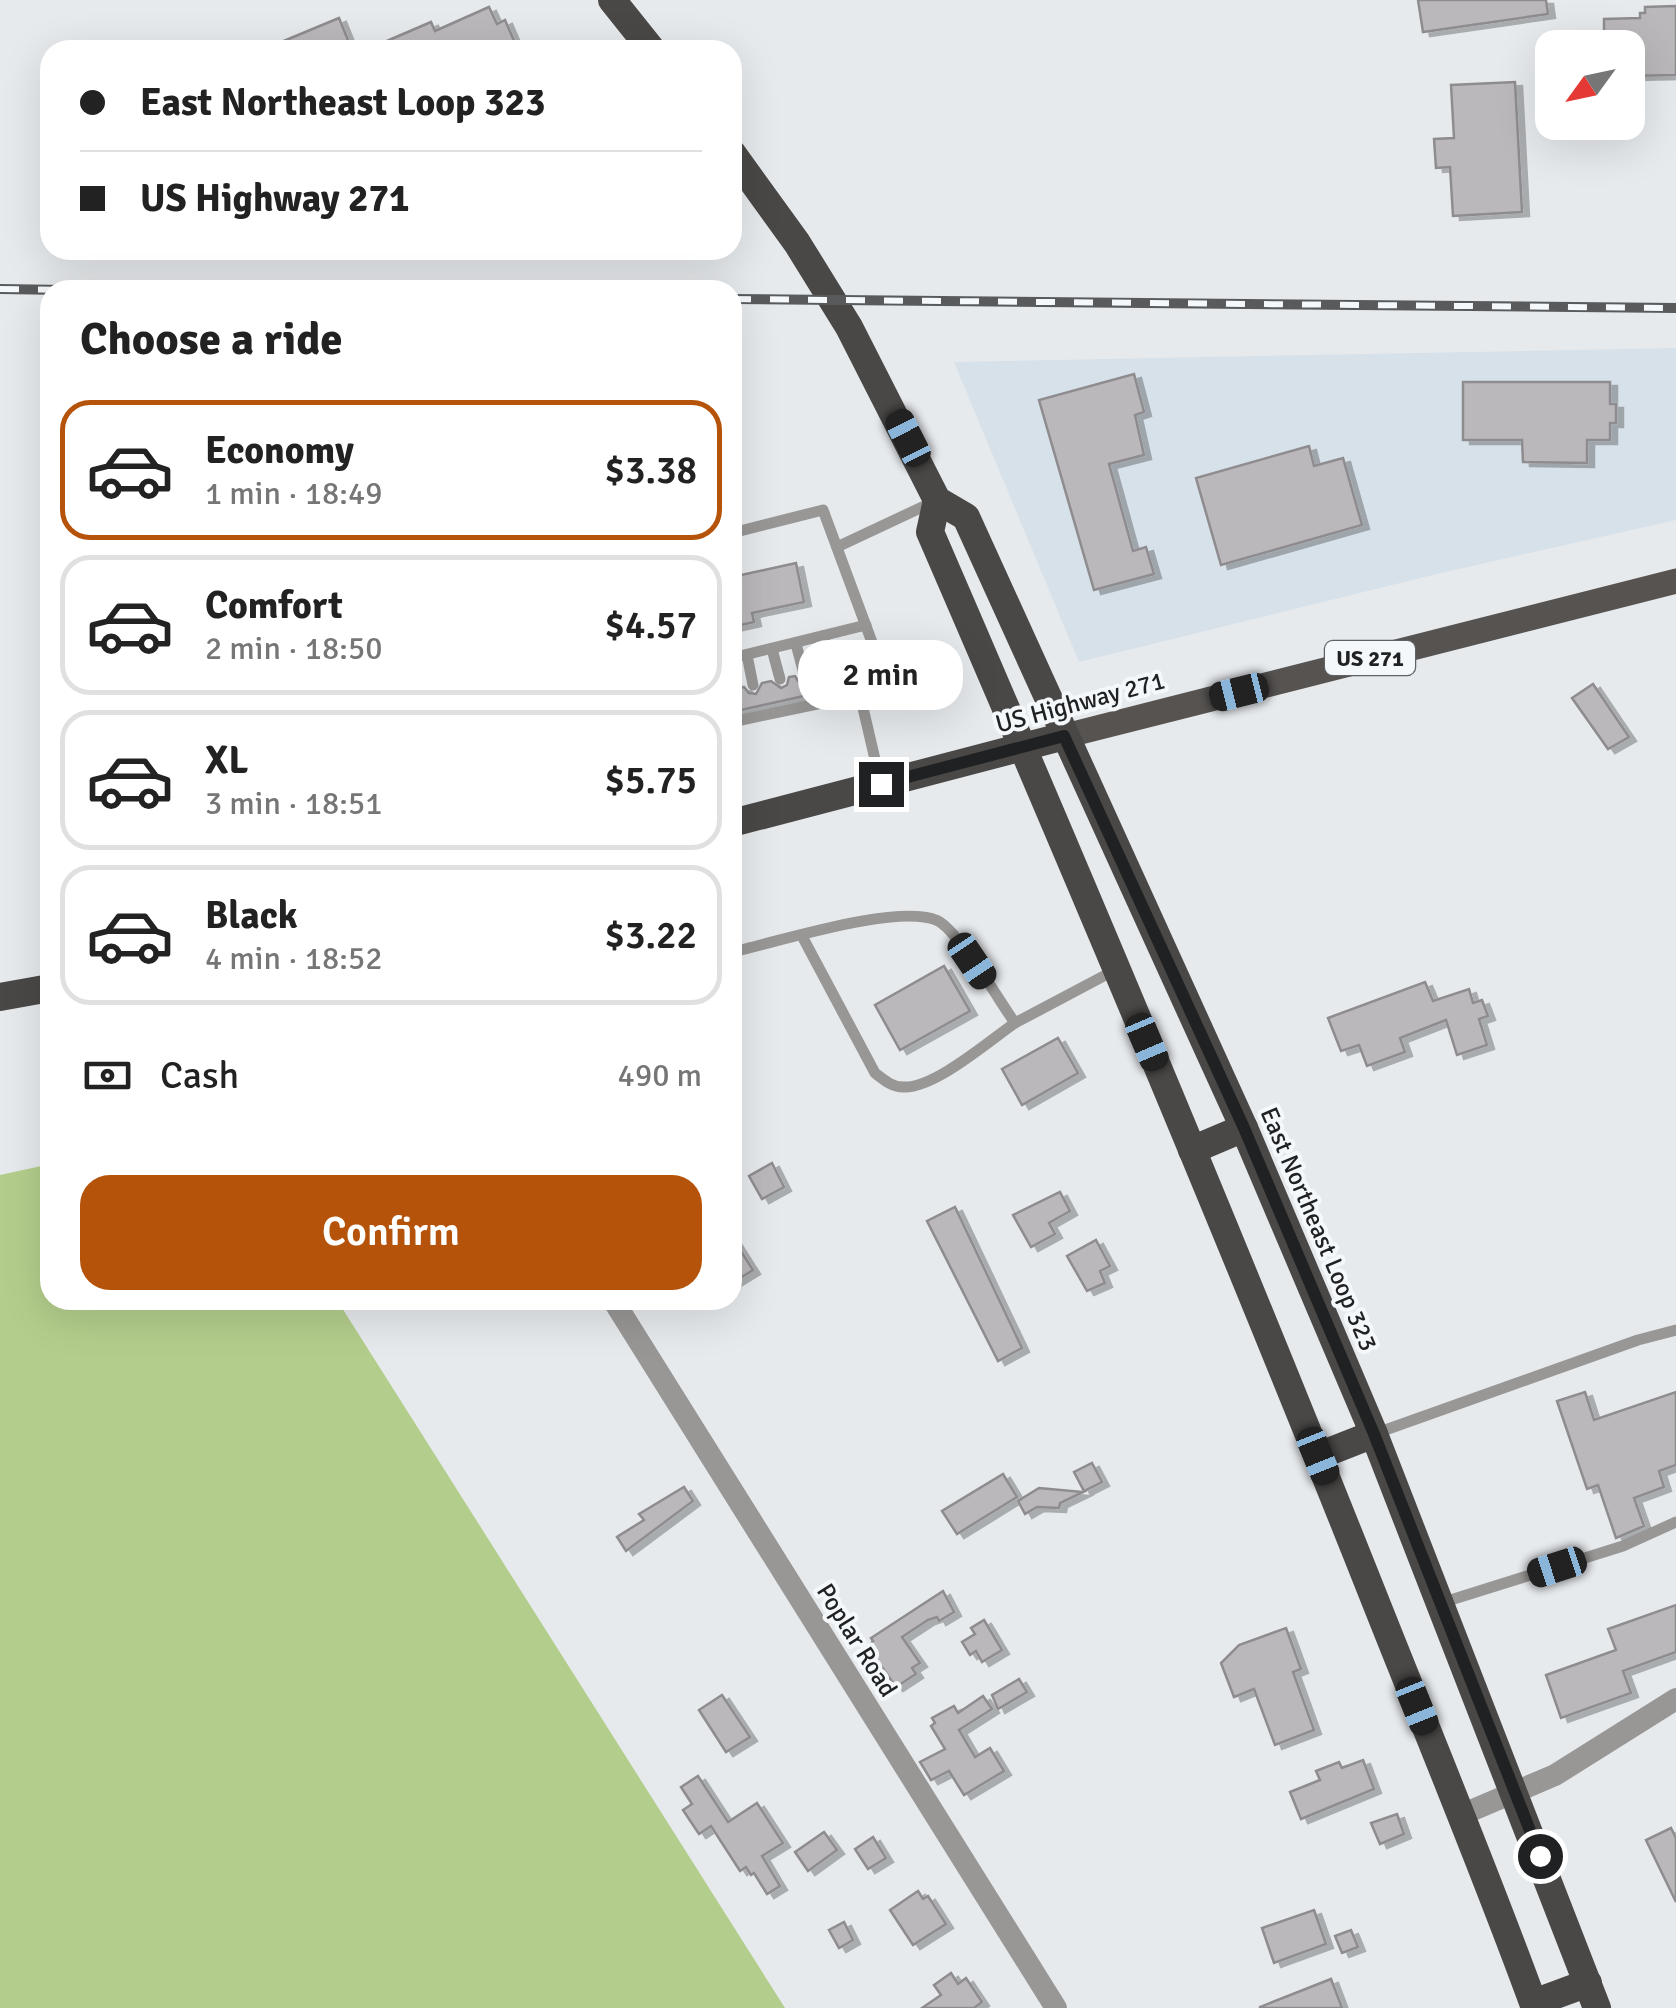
<!DOCTYPE html>
<meta charset="utf-8">
<style>
:root{--surface:#fff;--page:#f6f6f6;--text:#222;--muted:#767676;--line:#e0e0e0;--accent:#b45309}
body{margin:0;font-family:Signika,sans-serif;background:var(--page);color:var(--text);height:100vh;display:flex;flex-direction:column;font-size:38px;white-space:nowrap}
*{box-sizing:border-box;margin:0}
p{font-size:32px;color:var(--muted)}
.icon{flex:none;width:55px;height:55px;fill:none;stroke:currentColor;stroke-width:2;stroke-linecap:round;stroke-linejoin:round}
.map{position:relative;flex:1;overflow:hidden}
.drawer{position:absolute;left:40px;top:280px;width:702px;height:1030px;display:flex;flex-direction:column;background:var(--surface);border-radius:30px;box-shadow:0 10px 40px #0002}
.drawer>*{flex:none}
.guide{position:absolute;left:40px;top:40px;width:702px;height:220px;border-radius:30px;box-shadow:0 10px 40px #0002;display:grid;align-content:center;height:220px;padding:0 40px;background:var(--surface)}
.needle{width:65px;rotate:237deg}
.controls{position:absolute;left:1535px;top:30px;display:grid;gap:20px}
.controls a{display:grid;place-items:center;width:110px;height:110px;border-radius:20px;background:var(--surface);box-shadow:0 10px 40px #0002;font-size:50px}
.end{position:absolute;width:45px;height:45px;margin:-22px;border:12px solid #1f2122;background:#fff;box-shadow:0 0 0 5px #fff}
.from{border-radius:50%}
.bubble{position:absolute;height:70px;border-radius:30px;background:var(--surface);box-shadow:0 10px 40px #0002;font-size:32px;font-weight:600;line-height:70px;text-align:center}
.car{position:absolute;width:30px;height:60px;margin:-30px -15px;border-radius:12px;box-shadow:0 0 8px 2px #0007;background:linear-gradient(#222 24%,#8ab4d8 0 40%,#222 0 76%,#8ab4d8 0 86%,#222 0)}
.guide b{display:flex;align-items:center;gap:35px;height:95px;font-size:38px}
.guide b+b{border-top:2px solid var(--line)}
.guide i{width:25px;height:25px;background:var(--text)}
ul{padding:0;list-style:none}
li{display:flex;align-items:center;gap:30px;height:140px;margin:0 20px 15px;padding:0 20px;border:5px solid var(--line);border-radius:30px}
li div{flex:1}
li b{display:block;font-size:38px}
li em{font-style:normal;font-weight:600}
li.current{border-color:var(--accent)}
li>.icon{width:90px;height:90px;stroke-width:1.5}
h2{padding:0 40px;font-size:45px;line-height:120px}
.pay{display:flex;align-items:center;gap:25px;height:110px;padding:0 40px;font-size:38px}
.pay p{margin-inline-start:auto}
.action{display:flex;gap:20px;margin-top:auto;padding:20px 40px}
.action a{flex:1;height:115px;border-radius:30px;background:var(--accent);color:#fff;font-size:40px;font-weight:600;line-height:115px;text-align:center}
.map>svg:first-child{display:block}
.built{fill:#d7e1e9}
.green{fill:#b3ce8c}
.building{fill:#bbb8bb;stroke:#8f8c8f;stroke-width:2.5;filter:url(#shadow)}
.lines{fill:none;stroke-linecap:round;stroke-linejoin:round}
.service{stroke:#989795;stroke-width:11}
.minor{stroke:#989795;stroke-width:22}
.primary{stroke:#565351;stroke-width:25}
.trunk{stroke:#4a4846;stroke-width:28}
.rail-casing{stroke:#585a5c;stroke-width:10}
.rail{stroke:#f4f8fb;stroke-width:6;stroke-dasharray:19;stroke-linecap:butt}
.route{stroke:#1f2122;stroke-width:12}
.labels{text-anchor:middle;dominant-baseline:central;stroke-width:8;stroke-linejoin:round;paint-order:stroke}
.shield{fill:#f4f8fb;stroke:#5f6263;stroke-width:2.5}
.shield-label{font-size:22px;font-weight:bold;fill:#1f2122}
.street-label{font-size:25px;fill:#1f2122;stroke:#f4f8fb}
</style>
<div class="map">
<svg width="1676" height="2008" viewBox="0 0 1676 2008">
<defs>
<filter id="shadow"><feDropShadow dx="7" dy="4" stdDeviation="0" flood-color="#0004"/></filter>
</defs>
<rect width="100%" height="100%" fill="#e7eaed"/>
<polygon class="built" points="1676,348 1676,520 1441,573 1079,662 954,362"/>
<polygon class="green" points="46,1165 50,1172 50,1300 138,1300 140,1303 148,1300 337,1300 785,2008 0,2008 0,1175"/>
<g class="building">
<polygon points="1418,0 1546,0 1548,14 1423,32"/>
<polygon points="1676,6 1676,75 1628,76 1628,48 1604,48 1604,19 1640,18 1640,13 1645,13 1645,7"/>
<polygon points="489,7 497,24 505,20 518,50 366,50 431,22 435,31"/>
<polygon points="339,18 352,50 262,50"/>
<polygon points="1515,82 1522,212 1453,216 1450,167 1436,168 1434,139 1454,138 1451,85"/>
<polygon points="1134,374 1144,412 1135,415 1144,455 1109,464 1133,551 1146,547 1154,574 1094,590 1039,400"/>
<polygon points="1463,382 1610,382 1610,404 1616,404 1616,423 1610,423 1610,440 1587,440 1587,463 1523,462 1522,440 1463,440"/>
<polygon points="1309,446 1314,466 1343,458 1362,525 1221,565 1196,478"/>
<polygon points="796,563 804,602 752,613 754,622 732,627 732,577"/>
<polygon points="853,663 858,684 732,712 732,690 744,687 749,693 756,694 762,683 771,681 781,688 787,685 789,677 795,676 798,681 805,683 811,680 813,672 823,669 834,676 839,673 841,665"/>
<polygon points="1593,684 1629,737 1608,749 1572,698"/>
<polygon points="944,966 970,1011 900,1050 875,1005"/>
<polygon points="1425,982 1433,1001 1469,989 1473,1003 1482,1000 1488,1016 1479,1019 1487,1045 1457,1055 1446,1020 1400,1038 1405,1052 1367,1066 1359,1045 1341,1051 1328,1018"/>
<polygon points="1058,1038 1078,1073 1022,1105 1002,1069"/>
<polygon points="772,1163 784,1187 762,1199 749,1176"/>
<polygon points="1060,1192 1070,1211 1049,1223 1055,1234 1031,1247 1013,1215"/>
<polygon points="955,1207 1022,1348 998,1361 927,1221"/>
<polygon points="732,1237 753,1270 732,1283"/>
<polygon points="1096,1240 1110,1266 1100,1271 1105,1283 1087,1291 1067,1256"/>
<polygon points="1585,1392 1594,1420 1676,1392 1676,1465 1659,1471 1664,1487 1634,1498 1644,1526 1616,1538 1598,1485 1587,1489 1557,1401"/>
<polygon points="1092,1463 1102,1482 1084,1491 1074,1472"/>
<polygon points="1003,1474 1017,1497 957,1534 942,1511"/>
<polygon points="684,1487 693,1501 626,1551 617,1537 644,1520 639,1514"/>
<polygon points="1039,1488 1083,1492 1060,1503 1059,1508 1037,1507 1025,1514 1018,1501"/>
<polygon points="943,1591 954,1612 939,1621 937,1617 928,1620 902,1637 920,1663 912,1668 916,1674 896,1687 877,1660 874,1662 866,1650 873,1641 871,1638"/>
<polygon points="1676,1605 1676,1652 1623,1671 1631,1693 1561,1718 1546,1675 1616,1650 1608,1629"/>
<polygon points="984,1620 1002,1650 982,1662 976,1651 970,1655 962,1642 975,1634 971,1628"/>
<polygon points="1286,1628 1301,1669 1293,1672 1314,1730 1275,1745 1254,1689 1234,1697 1221,1663 1239,1645"/>
<polygon points="1019,1679 1027,1692 998,1709 992,1695"/>
<polygon points="722,1695 750,1737 726,1752 699,1710"/>
<polygon points="983,1696 992,1709 959,1730 975,1757 990,1748 1004,1771 964,1795 949,1771 931,1780 920,1762 945,1749 931,1726 935,1723 932,1718 954,1706 958,1713"/>
<polygon points="1363,1760 1374,1789 1301,1819 1290,1792 1320,1780 1316,1771 1339,1762 1342,1768"/>
<polygon points="698,1776 728,1822 757,1803 783,1843 762,1856 780,1886 767,1894 754,1873 751,1875 746,1867 740,1871 711,1826 699,1834 683,1810 692,1804 681,1787"/>
<polygon points="1397,1814 1404,1834 1380,1844 1371,1823"/>
<polygon points="1671,1828 1676,1838 1676,1902 1646,1840"/>
<polygon points="824,1832 837,1850 808,1871 795,1852"/>
<polygon points="873,1837 886,1858 868,1869 855,1849"/>
<polygon points="918,1891 923,1899 928,1896 946,1924 913,1945 890,1910"/>
<polygon points="1314,1910 1326,1944 1274,1963 1262,1928"/>
<polygon points="844,1922 853,1940 839,1948 829,1930"/>
<polygon points="1351,1930 1358,1947 1342,1953 1335,1936"/>
<polygon points="951,1973 958,1984 966,1978 982,2002 974,2008 922,2008 941,1995 934,1985"/>
<polygon points="1331,1979 1342,2008 1260,2008 1260,2007"/>
</g>
<g class="lines">
<g class="service">
<polyline points="732,533 823,510 883,672 860,695"/>
<polyline points="837,547 933,502"/>
<polyline points="823,636 832,667"/>
<polyline points="796,644 804,674"/>
<polyline points="772,649 780,679"/>
<polyline points="747,655 753,685"/>
<polyline points="732,658 866,625"/>
<polyline points="732,722 860,695 881,785"/>
<path d="M 802,936 L 875,1073 C 884,1080 892,1087 903,1087 C 934,1089 989,1041 1015,1023"/>
<path d="M 732,952 C 778,942 895,904 936,920 C 956,927 1000,1002 1015,1023 L 1117,969"/>
<polyline points="1374,1434 1638,1340 1676,1330"/>
<polyline points="1441,1603 1623,1546 1676,1522"/>
</g>
<g class="minor">
<polyline points="613,1300 1056,2008"/>
<polyline points="1461,1815 1555,1775 1676,1699"/>
</g>
<polyline class="primary" points="1065,736 1676,581"/>
<g class="trunk">
<polyline points="612,0 652,50"/>
<polyline points="732,153 797,243 849,327 937,500 966,517 1244,1128 1374,1434 1597,2008"/>
<path d="M 937,500 L 930,532 C 1082,883 1230,1235 1371,1590 C 1426,1729 1484,1868 1535,2008"/>
<polyline points="732,823 1065,736"/>
<polyline points="0,997 50,988"/>
<polyline points="1192,1150 1244,1128"/>
<polyline points="1318,1456 1374,1434"/>
<polyline points="1534,2003 1588,1983"/>
</g>
<g class="rail-casing">
<g id="rail">
<polyline points="0,289 67,290"/>
<polyline points="732,299 1676,308"/>
</g>
</g>
<use href="#rail" class="rail"/>
</g>
<g class="lines">
<polyline class="route" points="881,784 1064,736 1244,1128 1374,1434 1540,1856"/>
</g>
<g class="labels">
<rect class="shield" x="1325" y="641" width="90" height="34" rx="8"/>
<g class="shield-label">
<text x="1370" y="658">US 271</text>
</g>
<g class="street-label">
<text transform="translate(1080 702) rotate(-15)">US Highway 271</text>
<text transform="translate(1319 1229) rotate(67)">East Northeast Loop 323</text>
<text transform="translate(857 1640) rotate(58)">Poplar Road</text>
</g>
</g>
</svg>
<div class="controls">
<a><svg class="needle" viewBox="-14 -14 28 28"><path d="M0-13l5 13h-10z" fill="#e53935"/><path d="M0 13l5-13h-10z" fill="#767676"/></svg></a>
</div>
<i class="end from" style="left:1540px;top:1856px"></i>
<i class="end" style="left:881px;top:784px"></i>
<div class="bubble" style="left:798px;top:640px;width:165px">2 min</div>
<i class="car" style="left:908px;top:438px;rotate:333deg"></i>
<i class="car" style="left:1239px;top:692px;rotate:256deg"></i>
<i class="car" style="left:972px;top:961px;rotate:146deg"></i>
<i class="car" style="left:1147px;top:1042px;rotate:157deg"></i>
<i class="car" style="left:1318px;top:1456px;rotate:158deg"></i>
<i class="car" style="left:1557px;top:1567px;rotate:252deg"></i>
<i class="car" style="left:1417px;top:1706px;rotate:158deg"></i>
<div class="guide">
<b><i class="from"></i>East Northeast Loop 323</b>
<b><i></i>US Highway 271</b>
</div>
<section class="drawer">
<h2>Choose a ride</h2>
<ul>
<li class="current"><svg class="icon" aria-label="car" viewBox="0 0 24 24"><path d="M5 17H2v-5l4-1 3-4h7l3 4 3 1v5h-3M9 17h6M6 11h13"/><circle cx="7" cy="17" r="2"/><circle cx="17" cy="17" r="2"/></svg><div><b>Economy</b><p>1 min · 18:49</p></div><em>$3.38</em></li>
<li><svg class="icon" aria-label="car" viewBox="0 0 24 24"><path d="M5 17H2v-5l4-1 3-4h7l3 4 3 1v5h-3M9 17h6M6 11h13"/><circle cx="7" cy="17" r="2"/><circle cx="17" cy="17" r="2"/></svg><div><b>Comfort</b><p>2 min · 18:50</p></div><em>$4.57</em></li>
<li><svg class="icon" aria-label="car" viewBox="0 0 24 24"><path d="M5 17H2v-5l4-1 3-4h7l3 4 3 1v5h-3M9 17h6M6 11h13"/><circle cx="7" cy="17" r="2"/><circle cx="17" cy="17" r="2"/></svg><div><b>XL</b><p>3 min · 18:51</p></div><em>$5.75</em></li>
<li><svg class="icon" aria-label="car" viewBox="0 0 24 24"><path d="M5 17H2v-5l4-1 3-4h7l3 4 3 1v5h-3M9 17h6M6 11h13"/><circle cx="7" cy="17" r="2"/><circle cx="17" cy="17" r="2"/></svg><div><b>Black</b><p>4 min · 18:52</p></div><em>$3.22</em></li>
</ul>
<div class="pay"><svg class="icon" aria-label="cash" viewBox="0 0 24 24"><path d="M3 7h18v10H3z"/><circle cx="12" cy="12" r="2"/></svg>Cash<p>490 m</p></div>
<div class="action"><a>Confirm</a></div>
</section>
</div>
